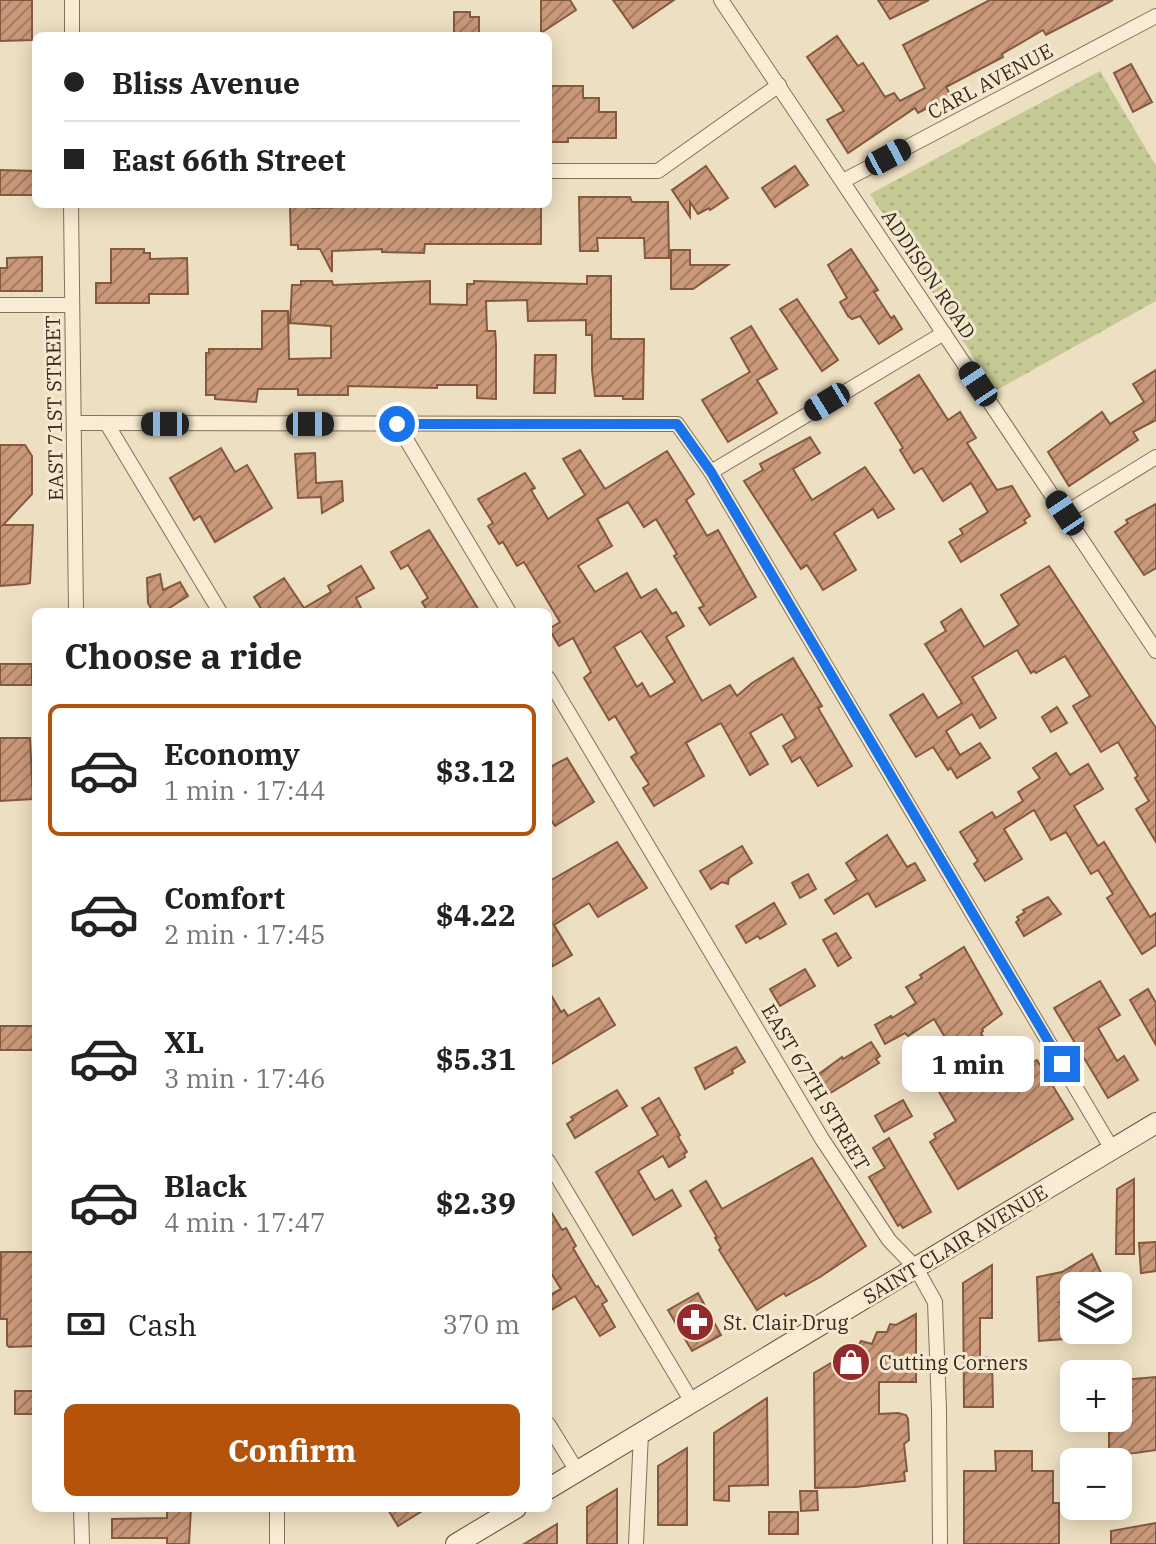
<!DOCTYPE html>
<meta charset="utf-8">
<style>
:root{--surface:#fff;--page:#f6f6f6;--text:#222;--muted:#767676;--line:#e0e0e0;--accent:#b45309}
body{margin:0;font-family:"IBM Plex Serif",serif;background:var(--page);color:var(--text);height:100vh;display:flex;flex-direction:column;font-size:30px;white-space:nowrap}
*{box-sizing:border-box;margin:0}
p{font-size:26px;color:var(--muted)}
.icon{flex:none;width:44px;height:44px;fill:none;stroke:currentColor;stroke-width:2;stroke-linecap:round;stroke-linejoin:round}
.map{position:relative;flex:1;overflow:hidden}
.side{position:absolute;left:32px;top:608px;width:520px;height:904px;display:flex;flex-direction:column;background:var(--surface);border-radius:12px;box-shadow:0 4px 20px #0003}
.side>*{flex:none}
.top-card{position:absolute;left:32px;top:32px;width:520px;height:176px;border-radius:12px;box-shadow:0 4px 20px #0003;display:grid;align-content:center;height:176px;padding:0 32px;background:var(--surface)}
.controls{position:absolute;left:1060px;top:1272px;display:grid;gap:16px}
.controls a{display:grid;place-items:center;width:72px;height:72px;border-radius:12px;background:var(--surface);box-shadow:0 4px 20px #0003;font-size:40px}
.end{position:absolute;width:36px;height:36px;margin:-18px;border:10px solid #1a73e8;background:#fff;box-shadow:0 0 0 4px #fff}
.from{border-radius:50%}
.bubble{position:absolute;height:56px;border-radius:12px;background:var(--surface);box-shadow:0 4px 20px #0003;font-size:26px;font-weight:800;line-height:56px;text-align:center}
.car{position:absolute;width:24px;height:48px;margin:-24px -12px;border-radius:10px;box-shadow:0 0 6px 2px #0007;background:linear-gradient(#222 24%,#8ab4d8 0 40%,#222 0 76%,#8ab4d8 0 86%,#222 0)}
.top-card b{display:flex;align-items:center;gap:28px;height:76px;font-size:30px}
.top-card b+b{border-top:2px solid var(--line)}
.top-card i{width:20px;height:20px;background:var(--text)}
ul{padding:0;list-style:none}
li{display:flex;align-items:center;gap:24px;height:132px;margin:0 16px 12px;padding:0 16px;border:4px solid transparent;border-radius:12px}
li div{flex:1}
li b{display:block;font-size:30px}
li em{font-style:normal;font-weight:800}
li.active{border-color:var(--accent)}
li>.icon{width:72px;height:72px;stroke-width:1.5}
h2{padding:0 32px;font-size:36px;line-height:96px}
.pay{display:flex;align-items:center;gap:20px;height:88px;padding:0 32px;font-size:30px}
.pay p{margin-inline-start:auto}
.button{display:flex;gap:16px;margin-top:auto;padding:16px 32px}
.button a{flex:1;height:92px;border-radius:12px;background:var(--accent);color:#fff;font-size:32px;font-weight:800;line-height:92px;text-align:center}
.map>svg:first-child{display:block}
.grass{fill:url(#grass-dots)}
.building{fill:url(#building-hatch);stroke:#845940;stroke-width:2;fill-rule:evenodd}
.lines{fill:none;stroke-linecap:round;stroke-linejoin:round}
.minor-casing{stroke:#867059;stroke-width:16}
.secondary-casing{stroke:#67513c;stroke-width:22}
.minor{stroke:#f8ecd4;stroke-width:14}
.secondary{stroke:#f8ecd4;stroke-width:20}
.route{stroke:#1a73e8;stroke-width:10}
.labels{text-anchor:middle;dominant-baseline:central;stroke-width:6;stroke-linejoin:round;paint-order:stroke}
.street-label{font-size:20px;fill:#36281d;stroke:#f4e9d0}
.poi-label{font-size:20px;fill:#36281d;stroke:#f4e9d0;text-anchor:start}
</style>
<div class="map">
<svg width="1156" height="1544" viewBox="0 0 1156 1544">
<defs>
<pattern id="grass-dots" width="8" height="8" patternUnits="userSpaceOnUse" patternTransform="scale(2)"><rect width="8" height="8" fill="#c5ca95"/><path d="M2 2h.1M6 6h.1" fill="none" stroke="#aaae80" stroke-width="1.8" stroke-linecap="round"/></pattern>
<pattern id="building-hatch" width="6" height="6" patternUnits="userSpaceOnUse" patternTransform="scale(2)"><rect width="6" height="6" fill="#ca9878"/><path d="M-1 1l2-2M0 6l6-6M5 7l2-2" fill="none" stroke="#a57c62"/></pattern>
</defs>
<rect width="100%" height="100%" fill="#eddfc1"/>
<polygon class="grass" points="1100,71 1156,166 1156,301 995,391 870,194"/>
<g class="building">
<polygon points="0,0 32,0 32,40 0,41"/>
<polygon points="541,0 570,0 576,10 541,33"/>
<polygon points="613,0 674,0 633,28"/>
<polygon points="878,0 929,0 890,19"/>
<polygon points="990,0 1113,0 1046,35 1043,30 1002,54 1003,57 946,87 951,96 918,113 915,108 848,153 827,120 844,111 807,57 837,36 858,66 863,63 885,97 894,93 900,101 925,88 903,45"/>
<polygon points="454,12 470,12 470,17 479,17 479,36 454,36"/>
<polygon points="1131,64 1152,102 1133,112 1114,73"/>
<polygon points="552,86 583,86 583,98 599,98 599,112 616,112 616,138 568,138 568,142 550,142 550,95"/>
<polygon points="706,166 728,198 710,210 709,208 698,214 690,202 690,217 672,190"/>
<polygon points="795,166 808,185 775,207 762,188"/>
<polygon points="0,170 36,171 36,195 0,195"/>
<polygon points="579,197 630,197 632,202 668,202 669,258 645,258 644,238 597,238 598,251 580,251"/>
<polygon points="290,204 312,204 312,208 343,207 343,204 541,204 541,244 425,244 424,253 382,252 382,249 332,251 332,272 320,249 298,249 298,245 291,245"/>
<polygon points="111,249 144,249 144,253 150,253 150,259 187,258 188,294 149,294 149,303 96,303 96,283 111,283"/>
<polygon points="851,249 878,290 874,292 891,318 894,316 902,329 879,344 860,316 852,319 848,316 840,302 847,298 828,265"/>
<polygon points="671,250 690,250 690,265 728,265 693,289 671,289"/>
<polygon points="42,257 42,291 0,291 0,268 7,268 7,258"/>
<polygon points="587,276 611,276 611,339 644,339 643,399 623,399 623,396 595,396 592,370 592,335 586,335 586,320 528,321 527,300 486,301 487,331 495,331 496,344 496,399 477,398 477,385 437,385 437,388 348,386 348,395 298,395 298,389 258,389 256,402 215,399 215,395 206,395 206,353 209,353 209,349 262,349 262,311 288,311 289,359 331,358 331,326 290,323 292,285 301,285 301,281 332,281 333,285 430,281 430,304 467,305 467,284 474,284 474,281 587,284"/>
<polygon points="797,299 838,360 822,371 780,309"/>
<polygon points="751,326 777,369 757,380 777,413 728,442 702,400 750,372 731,338"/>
<polygon points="535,355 556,355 555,393 534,393"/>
<polygon points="1156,370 1156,420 1133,432 1138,440 1069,486 1048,452 1102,412 1110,424 1144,402 1133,384"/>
<polygon points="919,375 948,420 960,412 976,438 967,443 997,490 1012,486 1030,516 1024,520 1026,523 961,562 949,542 963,534 960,529 988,512 971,483 943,501 922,468 914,473 900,450 903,448 875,403"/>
<polygon points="810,437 820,453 793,469 812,500 865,467 894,509 878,518 873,509 834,533 856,570 823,590 807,565 801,569 744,481 763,470 760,464"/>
<polygon points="0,445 25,445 32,456 32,494 3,525 33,525 30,583 26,584 0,586"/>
<polygon points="221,448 235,472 247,465 272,508 215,542 200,516 194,520 170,478"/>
<path d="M 580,450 L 605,489 L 667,451 L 694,494 L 686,500 L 707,536 L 718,530 L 756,597 L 710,625 L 699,608 L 704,606 L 674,556 L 677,554 L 656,519 L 644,527 L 628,502 L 597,519 L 612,546 L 578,566 L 595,592 L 627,573 L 641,598 L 656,589 L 672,614 L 676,612 L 684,626 L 666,637 L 702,701 L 730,685 L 737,696 L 752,683 L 793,658 L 822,706 L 818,708 L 852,766 L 818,786 L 800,757 L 792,762 L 783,746 L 796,738 L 782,714 L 750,733 L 768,764 L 750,775 L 721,723 L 686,743 L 704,776 L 654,806 L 643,788 L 649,784 L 631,757 L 637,753 L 615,716 L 609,720 L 584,678 L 591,672 L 573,638 L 559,646 L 549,629 L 560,622 L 524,562 L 517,566 L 503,542 L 499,544 L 488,526 L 493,523 L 478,499 L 525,473 L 535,488 L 531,490 L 548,519 L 585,495 L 563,459 ZM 641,631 L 675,682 L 650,697 L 642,683 L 637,687 L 614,647 Z"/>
<polygon points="315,453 316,483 342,481 343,501 322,513 321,497 298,498 295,454"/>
<polygon points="1156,504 1156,568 1144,575 1115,532 1128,523 1126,520"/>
<polygon points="429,530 460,579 480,612 428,612 422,602 428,598 408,565 401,569 391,552"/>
<polygon points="361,566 374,588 356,598 363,612 263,612 254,597 284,578 304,608 331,592 328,586"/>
<polygon points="1049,566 1156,728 1156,842 1136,809 1149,801 1135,778 1138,776 1118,742 1101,752 1073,706 1090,696 1065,656 1036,673 1034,671 1031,673 1017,650 972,677 996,718 980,728 972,714 946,731 960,755 980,743 990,758 957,778 951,768 948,770 933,747 916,757 890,715 923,694 938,718 962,703 925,644 946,631 941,622 961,609 984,647 1019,625 1001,595"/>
<polygon points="160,574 163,590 180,582 188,596 163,612 153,612 148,603 147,578"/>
<rect x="0" y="664" width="32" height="21"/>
<polygon points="1057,707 1067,723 1051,732 1042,717"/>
<polygon points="0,738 30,738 33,799 0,801"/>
<polygon points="1056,753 1070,775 1088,764 1103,789 1074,806 1098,846 1104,842 1150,917 1156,913 1156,945 1142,954 1107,898 1113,894 1098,870 1091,874 1066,832 1051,840 1034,810 1004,829 1022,859 985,881 974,864 978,861 960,832 992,812 996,818 1023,801 1018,792 1040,778 1033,768"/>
<polygon points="567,758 594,802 555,826 548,815 548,768"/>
<polygon points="887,835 907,867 915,863 925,880 876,907 868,893 834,914 825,900 857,880 846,863"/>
<polygon points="617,842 647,888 598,917 589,903 554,925 572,955 553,966 548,956 548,882"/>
<polygon points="742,846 752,863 729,878 728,884 722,882 711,889 700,871"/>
<polygon points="808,874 816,889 800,898 792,883"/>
<polygon points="1048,897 1061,914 1024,936 1016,922 1019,920 1017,917 1025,912 1023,910"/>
<polygon points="774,903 786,924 760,939 758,936 746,943 736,926"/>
<polygon points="836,933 851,958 838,966 823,940"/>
<polygon points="964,947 1002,1014 982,1029 983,1031 981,1033 1007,1078 1037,1060 1073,1119 958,1189 930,1142 936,1138 934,1134 956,1121 936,1087 940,1085 927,1064 952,1049 934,1019 908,1036 905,1033 885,1044 875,1025 891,1016 892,1018 916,1003 906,987 922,978 920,975"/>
<polygon points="805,969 815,986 780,1006 770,989"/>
<polygon points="1100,981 1120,1015 1098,1028 1117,1061 1124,1056 1138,1080 1108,1098 1054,1008"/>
<polygon points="1148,989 1156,1003 1156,1045 1130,1000"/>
<polygon points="548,990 561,1012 564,1010 568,1016 599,998 615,1025 548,1066"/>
<rect x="0" y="1026" width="36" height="24"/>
<polygon points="871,1042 880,1056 876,1059 879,1063 827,1095 816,1076 842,1057 843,1059"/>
<polygon points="736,1047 745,1062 732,1070 733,1073 705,1089 695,1068"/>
<polygon points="617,1090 627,1106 575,1138 567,1124 573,1120 571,1117"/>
<polygon points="659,1098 680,1135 678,1137 687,1152 684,1154 685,1157 669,1167 663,1156 638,1171 655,1200 672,1190 681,1206 633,1235 596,1172 658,1135 642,1108"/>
<polygon points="903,1100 912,1116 884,1132 875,1116"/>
<polygon points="889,1138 931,1212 903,1228 900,1224 898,1226 869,1177 885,1168 873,1148"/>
<polygon points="812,1158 866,1246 820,1277 786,1296 784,1293 757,1310 719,1250 721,1248 715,1238 717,1237 690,1191 706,1181 722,1209"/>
<polygon points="1134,1179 1134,1254 1116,1254 1117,1189"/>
<polygon points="548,1207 562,1230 566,1228 576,1246 573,1248 596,1287 598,1286 607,1301 602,1304 615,1327 600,1336 575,1296 548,1312 548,1296 561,1289 548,1268"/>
<polygon points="1156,1242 1156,1271 1141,1273 1139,1243"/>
<polygon points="1,1252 36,1252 36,1346 9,1347 7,1345 7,1319 0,1319"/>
<polygon points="1092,1254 1103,1277 1088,1286 1074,1286 1074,1294 1060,1302 1062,1302 1064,1339 1039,1341 1037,1277 1062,1272"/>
<polygon points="992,1265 992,1318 980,1318 980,1357 992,1357 993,1407 964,1407 963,1283"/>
<polygon points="698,1293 721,1335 692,1351 668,1310"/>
<polygon points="916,1314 916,1382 879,1382 879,1414 898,1413 906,1415 908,1419 909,1440 904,1444 907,1471 904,1472 905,1481 856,1487 815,1488 814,1373 858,1347 861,1341 872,1344 877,1332 887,1332 890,1324 896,1325"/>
<polygon points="1156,1377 1156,1450 1135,1453 1109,1454 1109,1424 1127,1424 1123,1380"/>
<rect x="15" y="1391" width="21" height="23"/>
<polygon points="767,1398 768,1485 729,1486 729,1501 714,1500 714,1433"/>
<polygon points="687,1448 687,1525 658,1525 658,1466"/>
<polygon points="995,1451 1032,1451 1032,1471 1053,1471 1053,1503 1059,1503 1059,1544 964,1544 964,1471 996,1471"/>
<polygon points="617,1489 617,1544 587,1544 587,1507"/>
<polygon points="800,1491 817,1491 818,1510 801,1511"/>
<polygon points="167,1508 191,1508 189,1544 167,1544 167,1538 112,1538 112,1519 167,1518"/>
<polygon points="387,1508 427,1508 398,1526"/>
<rect x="769" y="1512" width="29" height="22"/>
<polygon points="1156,1523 1156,1544 1111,1544 1111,1531"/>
<polygon points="557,1524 557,1544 524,1544"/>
</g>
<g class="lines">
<g class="minor-casing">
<g id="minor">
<polyline points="721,0 1156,651"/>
<polyline points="72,36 72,0"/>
<polyline points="548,171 658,171 779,85"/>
<polyline points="843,181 1156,16"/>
<polyline points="71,204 76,612"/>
<polyline points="0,305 72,305"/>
<polyline points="74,423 677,424 711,472 1112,1149"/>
<polyline points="107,424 220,612"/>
<polyline points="397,424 509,612"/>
<polyline points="711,472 944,333"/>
<polyline points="1065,513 1156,457"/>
<polyline points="548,678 822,1139 889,1240 916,1268 935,1302 939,1409 940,1544"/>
<polyline points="548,1161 692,1402"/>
<polyline points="548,1424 577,1471"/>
<polyline points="81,1508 82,1544"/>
<polyline points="277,1508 277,1544"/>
<polyline points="636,1544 641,1433"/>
</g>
</g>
<g class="secondary-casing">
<g id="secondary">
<polyline points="548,1489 1156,1123"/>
<polyline points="456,1544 516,1508"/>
</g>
</g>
<use href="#minor" class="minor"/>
<use href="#secondary" class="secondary"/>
</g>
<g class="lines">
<polyline class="route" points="397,424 677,424 711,472 1062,1064"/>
</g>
<defs>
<g id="pharmacy-disc" transform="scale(2)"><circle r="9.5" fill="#932b2d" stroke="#f4e9d0"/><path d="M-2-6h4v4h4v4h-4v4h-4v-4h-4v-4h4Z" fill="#fff"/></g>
<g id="shop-disc" transform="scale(2)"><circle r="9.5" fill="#932b2d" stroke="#f4e9d0"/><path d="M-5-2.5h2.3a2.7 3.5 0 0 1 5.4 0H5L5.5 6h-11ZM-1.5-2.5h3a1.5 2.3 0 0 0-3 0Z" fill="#fff"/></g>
</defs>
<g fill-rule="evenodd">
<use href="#pharmacy-disc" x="695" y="1322"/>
<use href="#shop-disc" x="851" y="1362"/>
</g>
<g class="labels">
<g class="street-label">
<text transform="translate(990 81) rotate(-28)">CARL AVENUE</text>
<text transform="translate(929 274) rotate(56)">ADDISON ROAD</text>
<text transform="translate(54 408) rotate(-91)">EAST 71ST STREET</text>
<text transform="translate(816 1087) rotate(59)">EAST 67TH STREET</text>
<text transform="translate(955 1244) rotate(-31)">SAINT CLAIR AVENUE</text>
</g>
<g class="poi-label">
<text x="723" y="1322">St. Clair Drug</text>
<text x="879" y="1362">Cutting Corners</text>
</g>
</g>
</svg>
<div class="controls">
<a><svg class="icon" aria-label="layers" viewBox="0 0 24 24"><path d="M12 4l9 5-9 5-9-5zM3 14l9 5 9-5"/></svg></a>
<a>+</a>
<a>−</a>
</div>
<i class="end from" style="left:397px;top:424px"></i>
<i class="end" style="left:1062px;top:1064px"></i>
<div class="bubble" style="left:902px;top:1036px;width:132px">1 min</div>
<i class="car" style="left:888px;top:157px;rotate:62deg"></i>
<i class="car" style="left:978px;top:384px;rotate:326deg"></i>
<i class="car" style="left:827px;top:402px;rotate:239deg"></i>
<i class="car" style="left:165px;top:424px;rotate:270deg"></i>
<i class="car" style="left:310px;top:424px;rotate:90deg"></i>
<i class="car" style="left:1065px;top:513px;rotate:326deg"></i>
<div class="top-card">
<b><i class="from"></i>Bliss Avenue</b>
<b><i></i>East 66th Street</b>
</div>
<section class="side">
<h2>Choose a ride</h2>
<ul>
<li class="active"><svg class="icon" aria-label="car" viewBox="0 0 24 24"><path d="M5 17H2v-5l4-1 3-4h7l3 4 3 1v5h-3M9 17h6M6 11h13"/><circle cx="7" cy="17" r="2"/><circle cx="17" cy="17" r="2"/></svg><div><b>Economy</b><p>1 min · 17:44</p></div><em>$3.12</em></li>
<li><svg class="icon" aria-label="car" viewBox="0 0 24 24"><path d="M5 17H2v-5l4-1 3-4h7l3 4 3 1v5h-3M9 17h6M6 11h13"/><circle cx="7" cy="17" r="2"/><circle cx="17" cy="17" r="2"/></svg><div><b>Comfort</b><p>2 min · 17:45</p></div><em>$4.22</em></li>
<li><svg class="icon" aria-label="car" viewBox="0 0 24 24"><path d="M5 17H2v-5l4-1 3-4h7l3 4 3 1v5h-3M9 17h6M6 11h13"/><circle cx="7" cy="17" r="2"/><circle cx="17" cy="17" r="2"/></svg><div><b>XL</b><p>3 min · 17:46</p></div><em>$5.31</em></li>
<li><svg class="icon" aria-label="car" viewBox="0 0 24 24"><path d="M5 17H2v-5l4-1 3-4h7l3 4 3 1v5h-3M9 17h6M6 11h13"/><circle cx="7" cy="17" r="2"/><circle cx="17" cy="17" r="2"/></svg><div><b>Black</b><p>4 min · 17:47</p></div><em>$2.39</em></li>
</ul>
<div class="pay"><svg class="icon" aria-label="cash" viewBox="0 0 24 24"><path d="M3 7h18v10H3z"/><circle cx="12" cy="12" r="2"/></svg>Cash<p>370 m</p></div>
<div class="button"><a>Confirm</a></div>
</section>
</div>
